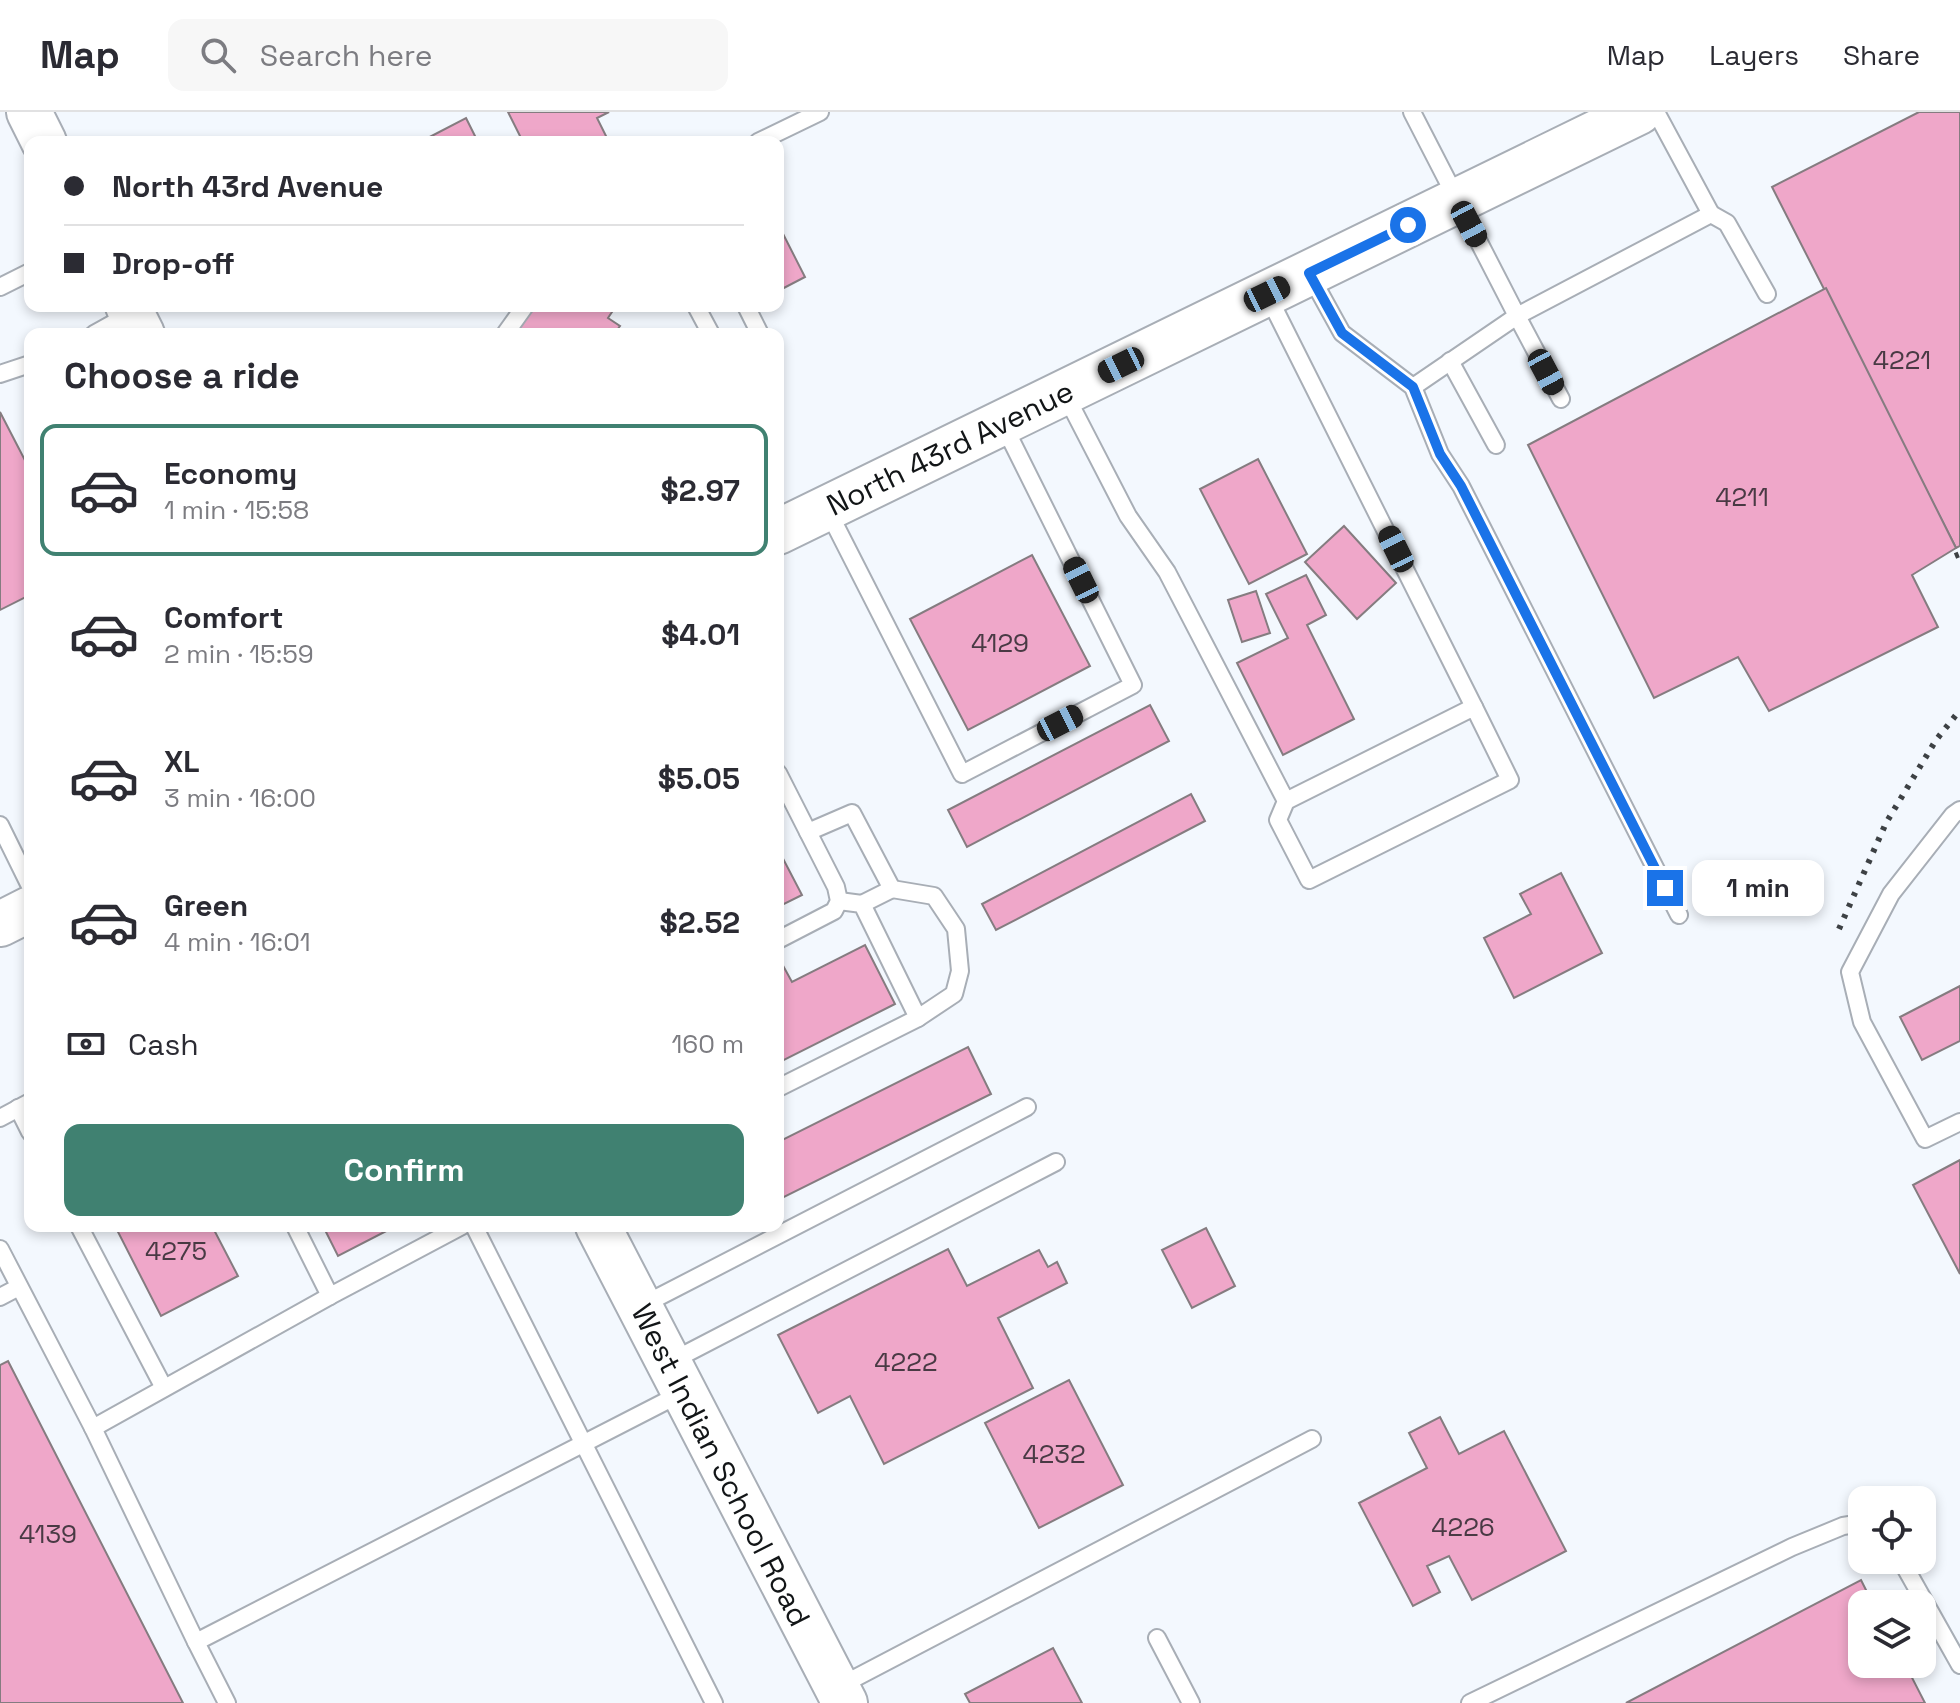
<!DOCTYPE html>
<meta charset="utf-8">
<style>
:root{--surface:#fff;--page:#f7f7f7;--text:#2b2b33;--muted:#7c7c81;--line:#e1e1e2;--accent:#408171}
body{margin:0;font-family:"Space Grotesk",sans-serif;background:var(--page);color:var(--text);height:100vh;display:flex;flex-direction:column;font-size:30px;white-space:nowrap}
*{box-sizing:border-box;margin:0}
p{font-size:26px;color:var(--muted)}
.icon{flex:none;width:44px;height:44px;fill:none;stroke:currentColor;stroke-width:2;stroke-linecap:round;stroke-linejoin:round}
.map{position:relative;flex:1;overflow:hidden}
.details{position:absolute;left:24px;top:216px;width:760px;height:904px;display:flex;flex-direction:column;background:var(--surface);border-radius:16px;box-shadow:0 4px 12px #0003}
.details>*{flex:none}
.top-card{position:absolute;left:24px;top:24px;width:760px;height:176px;border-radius:16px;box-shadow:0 4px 12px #0003;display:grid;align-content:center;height:176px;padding:0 40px;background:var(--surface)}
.fabs{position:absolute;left:1848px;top:1374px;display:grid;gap:16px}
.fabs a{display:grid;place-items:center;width:88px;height:88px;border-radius:16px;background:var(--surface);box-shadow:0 4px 12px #0003;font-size:40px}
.end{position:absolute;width:36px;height:36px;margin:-18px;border:10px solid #1a73e8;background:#fff;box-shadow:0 0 0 4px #fff}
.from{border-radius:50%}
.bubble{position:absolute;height:56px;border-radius:16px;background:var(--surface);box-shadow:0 4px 12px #0003;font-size:26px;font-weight:700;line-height:56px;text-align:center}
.car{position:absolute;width:24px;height:48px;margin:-24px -12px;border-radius:10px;box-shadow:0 0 6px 2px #0007;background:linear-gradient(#222 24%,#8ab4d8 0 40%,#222 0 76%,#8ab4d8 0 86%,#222 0)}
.top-card b{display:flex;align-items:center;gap:28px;height:76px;font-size:30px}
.top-card b+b{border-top:2px solid var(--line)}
.top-card i{width:20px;height:20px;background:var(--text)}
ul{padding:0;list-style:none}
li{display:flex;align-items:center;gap:24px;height:132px;margin:0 16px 12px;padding:0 24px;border:4px solid transparent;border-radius:16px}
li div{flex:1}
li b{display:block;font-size:30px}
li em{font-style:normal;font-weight:700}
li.active{border-color:var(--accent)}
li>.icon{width:72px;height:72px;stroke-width:1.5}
h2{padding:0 40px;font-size:36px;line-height:96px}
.pay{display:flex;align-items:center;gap:20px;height:88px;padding:0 40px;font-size:30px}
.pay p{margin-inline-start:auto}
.cta{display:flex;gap:16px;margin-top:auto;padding:16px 40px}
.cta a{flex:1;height:92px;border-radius:16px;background:var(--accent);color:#fff;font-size:32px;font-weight:700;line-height:92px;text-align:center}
header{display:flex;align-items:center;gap:48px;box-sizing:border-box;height:112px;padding:0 40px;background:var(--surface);border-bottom:2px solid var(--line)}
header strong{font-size:38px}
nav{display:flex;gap:44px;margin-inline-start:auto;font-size:28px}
.search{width:560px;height:72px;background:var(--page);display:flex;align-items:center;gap:20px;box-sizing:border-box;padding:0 28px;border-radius:16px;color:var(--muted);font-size:30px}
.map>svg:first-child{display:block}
.building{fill:#efa7c9;stroke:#857c80;stroke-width:2}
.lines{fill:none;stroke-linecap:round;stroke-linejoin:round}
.service-casing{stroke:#a8aeb6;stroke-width:20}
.secondary-casing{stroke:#a8aeb6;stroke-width:48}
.service{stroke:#fff;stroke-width:16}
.secondary{stroke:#fff;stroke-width:44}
.rail{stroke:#3d4144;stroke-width:6;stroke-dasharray:4 8;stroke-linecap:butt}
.route{stroke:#1a73e8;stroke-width:10}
.labels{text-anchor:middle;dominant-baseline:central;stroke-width:6;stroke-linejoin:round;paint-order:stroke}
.number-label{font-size:26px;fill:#493a44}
.street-label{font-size:30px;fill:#121517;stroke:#fff}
</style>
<header>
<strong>Map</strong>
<div class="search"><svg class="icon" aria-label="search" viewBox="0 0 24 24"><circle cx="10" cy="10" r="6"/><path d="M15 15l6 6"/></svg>Search here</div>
<nav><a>Map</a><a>Layers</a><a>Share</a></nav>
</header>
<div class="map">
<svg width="1960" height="1591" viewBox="0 0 1960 1591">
<rect width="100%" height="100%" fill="#f3f8fe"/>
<g class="building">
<polygon points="508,0 609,0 597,6 609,30 523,30"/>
<polygon points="1919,0 1960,0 1960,434 1956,436 1772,75"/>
<polygon points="466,6 478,30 420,30"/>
<polygon points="778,112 805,165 778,179"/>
<polygon points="1826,176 1956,436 1912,463 1938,515 1769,599 1738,545 1654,586 1528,333"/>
<polygon points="534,194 616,194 608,206 620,214 614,222 514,222"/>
<polygon points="0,300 30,358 30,483 0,498"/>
<polygon points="1258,347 1307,442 1249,472 1200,377"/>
<polygon points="1344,414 1396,471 1357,507 1305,450"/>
<polygon points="1032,443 1090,554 968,618 910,507"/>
<polygon points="1306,463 1326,503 1307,513 1354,607 1283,643 1237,551 1288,526 1266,482"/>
<polygon points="1256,479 1270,521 1242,530 1228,488"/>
<polygon points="1150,593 1169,629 967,735 948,698"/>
<polygon points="1191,682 1205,709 996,818 982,792"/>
<polygon points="778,737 802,783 778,795"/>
<polygon points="1561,761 1602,841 1514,886 1484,826 1531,802 1520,782"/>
<polygon points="865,833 895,892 778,951 778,852 781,850 792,870"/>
<polygon points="1960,874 1960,929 1922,948 1900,905"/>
<polygon points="968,935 991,982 778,1088 778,1030"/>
<polygon points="1960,1048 1960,1162 1913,1073"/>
<polygon points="115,1114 212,1114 238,1164 161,1204"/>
<polygon points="323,1114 396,1114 338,1144"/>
<polygon points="1206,1116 1235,1174 1192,1196 1162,1138"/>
<polygon points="948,1137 967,1174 1039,1138 1048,1155 1057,1150 1067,1171 998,1206 1033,1276 884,1352 850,1284 818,1301 778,1223"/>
<polygon points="8,1249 183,1591 0,1591 0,1253"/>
<polygon points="1069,1268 1123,1373 1039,1416 985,1311"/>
<polygon points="1440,1305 1459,1342 1504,1319 1566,1439 1472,1488 1449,1444 1427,1454 1440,1480 1413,1494 1359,1391 1427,1356 1409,1321"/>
<polygon points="1861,1468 1873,1492 1862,1492 1862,1552 1905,1552 1925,1591 1626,1591"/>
<polygon points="1053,1536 1082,1591 970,1591 965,1582"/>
</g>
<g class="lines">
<g class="service-casing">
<g id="service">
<polyline points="1412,0 1517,204 1711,102 1656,0"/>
<polyline points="758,30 820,0"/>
<polyline points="1711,102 1727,111 1767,182"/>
<polyline points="1310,163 1342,221 1413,275 1440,342 1461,374 1679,803"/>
<polyline points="0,175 30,160"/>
<polyline points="1267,182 1474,595"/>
<polyline points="696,194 711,222"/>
<polyline points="746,194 760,222"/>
<polyline points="94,222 130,202"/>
<polyline points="505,222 525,194"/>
<polyline points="1450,249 1496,333"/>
<polyline points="0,262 30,252"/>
<polyline points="1413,275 1517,204 1561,287"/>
<polyline points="1065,282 1128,404 1167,460 1286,689 1278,708 1309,768 1510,668 1474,595 1286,689"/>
<polyline points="827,397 962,662 1133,573 1003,312"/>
<polyline points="778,661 836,775 839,789 834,799 778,828"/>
<polyline points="1960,698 1953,703 1891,782 1850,860 1862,910 1925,1027 1960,1010"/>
<polyline points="0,713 30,774"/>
<polyline points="808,720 852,701 892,777 862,792"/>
<polyline points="892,777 934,784 956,817 960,859 954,882 918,906"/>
<polyline points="778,976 918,906 862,792 839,789"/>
<polyline points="18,996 30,1020"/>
<polyline points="0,1006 30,990"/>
<polyline points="79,1114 164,1276"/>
<polyline points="295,1114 330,1184 462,1114"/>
<polyline points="474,1114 714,1591"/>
<polyline points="0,1137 93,1316 330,1184"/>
<polyline points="0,1185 19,1175"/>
<polyline points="641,1194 1027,995"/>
<polyline points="670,1250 1056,1050"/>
<polyline points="93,1316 196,1530"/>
<polyline points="1901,1448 1960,1553"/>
<polyline points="1157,1526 1191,1591"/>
<polyline points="838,1575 1312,1327"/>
<polyline points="227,1591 196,1530 682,1281"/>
<polyline points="1470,1591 1792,1435 1843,1414 1862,1411"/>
</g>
</g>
<g class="secondary-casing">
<g id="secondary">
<polyline points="29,0 44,30"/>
<polyline points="128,194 142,222"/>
<polyline points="778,420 1639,0"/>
<polyline points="0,812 30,797"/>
<polyline points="598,1114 845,1591"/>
</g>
</g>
<use href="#service" class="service"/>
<use href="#secondary" class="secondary"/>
<g class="rail">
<polyline points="1955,444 1960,442"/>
<polyline points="1839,817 1886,711 1936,628 1960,598"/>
</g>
</g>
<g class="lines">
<polyline class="route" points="1408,113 1309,161 1342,221 1413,275 1440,342 1461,374 1665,776"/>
</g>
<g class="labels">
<g class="number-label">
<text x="1902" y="248">4221</text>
<text x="1742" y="385">4211</text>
<text x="1000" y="531">4129</text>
<text x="176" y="1139">4275</text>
<text x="906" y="1250">4222</text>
<text x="1054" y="1342">4232</text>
<text x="1463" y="1415">4226</text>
<text x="48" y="1422">4139</text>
</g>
<g class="street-label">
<text transform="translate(950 336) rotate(-26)">North 43rd Avenue</text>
<text transform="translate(721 1353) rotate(63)">West Indian School Road</text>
</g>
</g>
</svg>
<div class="fabs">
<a><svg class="icon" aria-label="locate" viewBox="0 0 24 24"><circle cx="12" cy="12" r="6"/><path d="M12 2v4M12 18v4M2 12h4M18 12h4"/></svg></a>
<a><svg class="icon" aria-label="layers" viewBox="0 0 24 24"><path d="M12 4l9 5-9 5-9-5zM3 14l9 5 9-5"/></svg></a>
</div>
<i class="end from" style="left:1408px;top:113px"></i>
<i class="end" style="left:1665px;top:776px"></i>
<div class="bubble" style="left:1692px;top:748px;width:132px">1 min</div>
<i class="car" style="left:1469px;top:112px;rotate:152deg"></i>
<i class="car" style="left:1267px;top:182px;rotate:64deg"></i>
<i class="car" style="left:1121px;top:253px;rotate:244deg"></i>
<i class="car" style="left:1546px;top:260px;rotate:152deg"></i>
<i class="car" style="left:1396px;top:437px;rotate:334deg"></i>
<i class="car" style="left:1081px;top:468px;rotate:334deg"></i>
<i class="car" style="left:1060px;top:611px;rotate:63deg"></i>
<div class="top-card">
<b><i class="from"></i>North 43rd Avenue</b>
<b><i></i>Drop-off</b>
</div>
<section class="details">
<h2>Choose a ride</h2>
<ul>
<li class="active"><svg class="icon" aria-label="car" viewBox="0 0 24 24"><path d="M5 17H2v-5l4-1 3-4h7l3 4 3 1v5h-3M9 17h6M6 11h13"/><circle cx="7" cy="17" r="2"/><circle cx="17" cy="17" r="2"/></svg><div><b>Economy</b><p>1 min · 15:58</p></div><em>$2.97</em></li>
<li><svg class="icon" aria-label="car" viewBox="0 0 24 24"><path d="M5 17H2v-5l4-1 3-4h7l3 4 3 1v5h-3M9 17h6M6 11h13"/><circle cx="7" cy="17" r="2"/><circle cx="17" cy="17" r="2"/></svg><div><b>Comfort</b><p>2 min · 15:59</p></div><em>$4.01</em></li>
<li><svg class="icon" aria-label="car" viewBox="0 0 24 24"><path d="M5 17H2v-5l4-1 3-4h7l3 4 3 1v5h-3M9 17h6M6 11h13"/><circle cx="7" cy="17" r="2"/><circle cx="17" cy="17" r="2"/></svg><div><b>XL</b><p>3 min · 16:00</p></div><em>$5.05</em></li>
<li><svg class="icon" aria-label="car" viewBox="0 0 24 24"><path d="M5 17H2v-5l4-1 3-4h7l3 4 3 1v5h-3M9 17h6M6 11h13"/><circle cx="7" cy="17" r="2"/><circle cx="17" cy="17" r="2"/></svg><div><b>Green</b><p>4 min · 16:01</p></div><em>$2.52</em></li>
</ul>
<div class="pay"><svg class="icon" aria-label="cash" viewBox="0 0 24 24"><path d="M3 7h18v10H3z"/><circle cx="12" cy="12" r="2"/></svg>Cash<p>160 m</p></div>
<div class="cta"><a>Confirm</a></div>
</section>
</div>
